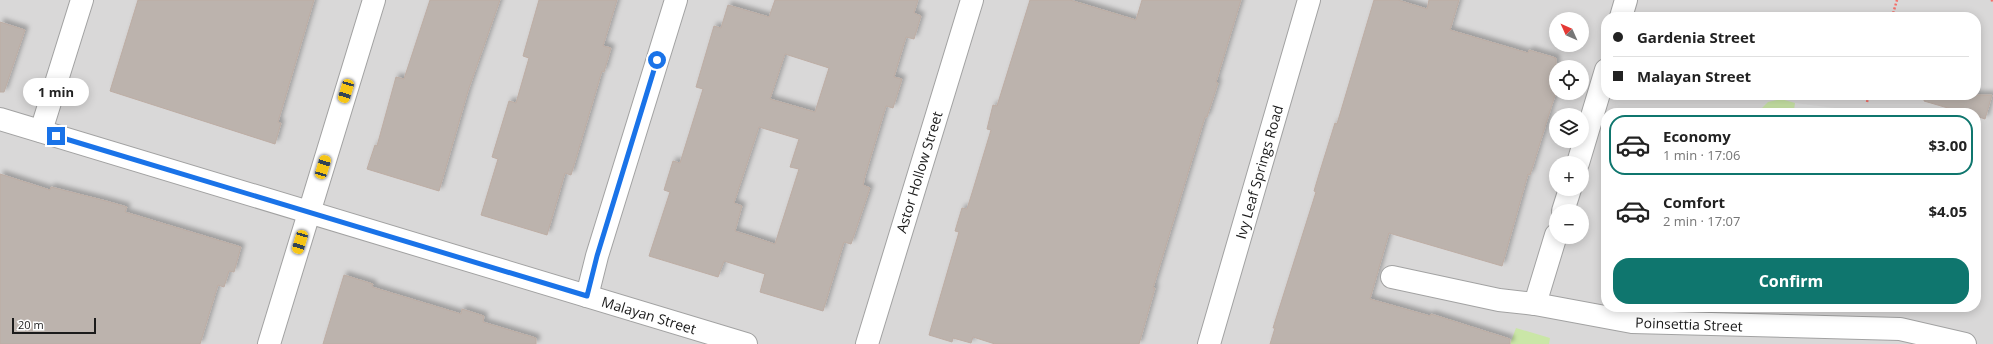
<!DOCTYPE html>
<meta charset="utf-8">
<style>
:root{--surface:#fff;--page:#f2f2f2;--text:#222;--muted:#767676;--line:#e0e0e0;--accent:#0f766e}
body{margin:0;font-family:"Open Sans",sans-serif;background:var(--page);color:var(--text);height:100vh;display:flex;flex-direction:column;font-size:15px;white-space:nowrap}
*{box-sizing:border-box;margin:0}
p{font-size:13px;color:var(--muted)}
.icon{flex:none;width:22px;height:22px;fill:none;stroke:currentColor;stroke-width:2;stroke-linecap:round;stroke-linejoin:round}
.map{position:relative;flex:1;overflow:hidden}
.details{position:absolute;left:1601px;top:108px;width:380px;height:204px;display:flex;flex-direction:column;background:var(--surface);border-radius:16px;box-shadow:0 2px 10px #0003}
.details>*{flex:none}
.banner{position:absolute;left:1601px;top:12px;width:380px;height:88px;border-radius:16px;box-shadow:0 2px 10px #0003;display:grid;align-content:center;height:88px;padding:0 12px;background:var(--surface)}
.needle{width:26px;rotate:315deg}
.tools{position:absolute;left:1549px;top:12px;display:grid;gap:8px}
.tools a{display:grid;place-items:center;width:40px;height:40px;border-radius:50%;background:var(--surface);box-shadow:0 2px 10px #0003;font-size:20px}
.scale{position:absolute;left:12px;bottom:10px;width:84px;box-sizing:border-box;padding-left:4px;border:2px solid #1b1b1b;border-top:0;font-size:11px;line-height:14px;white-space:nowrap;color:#1b1b1b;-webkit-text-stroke:3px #fff;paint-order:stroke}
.end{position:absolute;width:18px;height:18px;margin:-9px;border:5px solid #1a73e8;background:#fff;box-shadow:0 0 0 2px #fff}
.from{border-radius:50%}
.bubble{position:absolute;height:28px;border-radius:14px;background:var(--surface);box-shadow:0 2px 10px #0003;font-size:13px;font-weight:700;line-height:28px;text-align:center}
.car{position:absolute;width:12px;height:24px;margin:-12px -6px;border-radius:5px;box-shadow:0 0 3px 1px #0007;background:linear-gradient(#f5c518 24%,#345 0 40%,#f5c518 0 76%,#345 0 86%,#f5c518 0)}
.banner b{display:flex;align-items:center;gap:14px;height:38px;font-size:15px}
.banner b+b{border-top:1px solid var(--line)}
.banner i{width:10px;height:10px;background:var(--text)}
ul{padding:7px 0 0;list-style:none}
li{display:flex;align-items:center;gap:12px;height:60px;margin:0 8px 6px;padding:0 4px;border:2px solid transparent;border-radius:16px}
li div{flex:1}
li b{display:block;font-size:15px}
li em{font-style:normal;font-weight:700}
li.on{border-color:var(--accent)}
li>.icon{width:36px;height:36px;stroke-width:1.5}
.cta{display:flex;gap:8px;margin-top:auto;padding:8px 12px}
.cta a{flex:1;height:46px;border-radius:16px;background:var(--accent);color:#fff;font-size:16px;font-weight:700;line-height:46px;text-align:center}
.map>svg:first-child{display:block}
.residential{fill:#d9d8d8;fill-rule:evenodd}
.grass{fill:#cae6a7}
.parking{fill:#dfdfdf}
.building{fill:#bcb3ad;stroke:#bdada4;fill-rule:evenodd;filter:url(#shadow)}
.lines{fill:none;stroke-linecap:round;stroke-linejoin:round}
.minor-casing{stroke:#a2a2a2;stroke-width:24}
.tertiary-casing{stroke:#a2a2a2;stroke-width:24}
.path{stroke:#f46f69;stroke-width:2.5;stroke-dasharray:2 2;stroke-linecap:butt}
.minor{stroke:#fff;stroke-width:22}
.tertiary{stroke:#fff;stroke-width:22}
.route{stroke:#1a73e8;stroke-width:5}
.labels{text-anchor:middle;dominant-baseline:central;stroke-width:3;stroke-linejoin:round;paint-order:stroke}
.street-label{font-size:14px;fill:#1b1b1b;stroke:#fff}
</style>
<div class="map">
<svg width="1993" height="344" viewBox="0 0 1993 344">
<defs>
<filter id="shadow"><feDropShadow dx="3.5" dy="-3.5" stdDeviation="2" flood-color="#0004"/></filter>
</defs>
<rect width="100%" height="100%" fill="#ece8e0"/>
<path class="residential" d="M 0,0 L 1993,0 L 1993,344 L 0,344 ZM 1606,17 L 1976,17 L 1976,95 L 1606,95 ZM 1556,19 L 1582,19 L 1582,45 L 1556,45 ZM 1556,67 L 1582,67 L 1582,93 L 1556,93 ZM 1606,113 L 1976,113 L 1976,307 L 1606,307 ZM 1556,115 L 1582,115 L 1582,141 L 1556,141 ZM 1556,163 L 1582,163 L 1582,189 L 1556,189 ZM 1556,211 L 1582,211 L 1582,237 L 1556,237 Z"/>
<g class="grass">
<polygon points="1781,99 1795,103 1794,113 1757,113 1768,102"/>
<polygon points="1516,328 1550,338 1549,344 1510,344"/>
</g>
<polygon class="parking" points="1795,103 1842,109 1860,113 1794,113"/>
<g class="building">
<polygon points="138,0 314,0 278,122 281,123 275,144 110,91"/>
<polygon points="430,0 500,0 468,91 439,191 367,169 375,145 377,146 396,77 404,79"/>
<polygon points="539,0 617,0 603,46 611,48 604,72 602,71 571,175 565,173 547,235 481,215 498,159 492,157 509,101 516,103 529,58 523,56"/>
<path d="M 775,0 L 918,0 L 914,13 L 921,16 L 914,39 L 906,37 L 894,77 L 902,79 L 893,108 L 886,106 L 865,176 L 863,185 L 870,188 L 851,244 L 844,242 L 823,311 L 760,292 L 765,274 L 724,261 L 718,277 L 649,256 L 670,192 L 664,190 L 673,161 L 680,163 L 703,89 L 696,87 L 714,26 L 721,28 L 728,5 L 769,17 ZM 785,54 L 829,68 L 815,112 L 770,99 ZM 759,127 L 799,139 L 790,167 L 799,169 L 775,244 L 735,231 L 742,206 L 734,203 Z"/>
<polygon points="1030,0 1070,0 1136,20 1142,0 1241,0 1216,82 1218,83 1207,117 1205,117 1153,288 1155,288 1139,344 995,344 973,337 971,343 953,338 952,342 929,335 959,232 955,231 962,208 967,209 972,193 991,130 987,129 993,105 997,106"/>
<polygon points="1374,0 1398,0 1427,9 1429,0 1459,0 1450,30 1528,53 1529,50 1556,58 1556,92 1530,175 1528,174 1502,266 1389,233 1370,299 1430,316 1431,314 1510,339 1510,344 1270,344 1275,328 1273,328 1316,192 1314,191 1320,171 1335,123 1337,124"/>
<polygon points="0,22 25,30 4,92 0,92"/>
<polygon points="1925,95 1992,95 1985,119 1976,116 1976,113 1965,113 1924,101"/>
<polygon points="0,174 50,190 51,187 106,201 127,207 125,212 241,247 234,272 229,271 224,287 218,285 200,344 0,344"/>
<polygon points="344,275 373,284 372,287 461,314 462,309 484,316 483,322 536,338 536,344 323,344"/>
</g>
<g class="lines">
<g class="minor-casing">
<g id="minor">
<polyline points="1621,17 1626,0"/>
<polyline points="0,119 746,344"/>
<polyline points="41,131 82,0"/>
<polyline points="1578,163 1606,70"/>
<polyline points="1563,211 1570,189"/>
<polyline points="1392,277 1499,300 1535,304 1632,322 1900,329 1965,344"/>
<polyline points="587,296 597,256 676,0"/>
<polyline points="1535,304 1556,235"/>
<polyline points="269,344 374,0"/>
<polyline points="867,344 972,0"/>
</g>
</g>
<g class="tertiary-casing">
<polyline id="tertiary" points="1209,344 1309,0"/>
</g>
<g class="path">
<polyline points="1991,0 1993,1"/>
<polyline points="1892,17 1897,0"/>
<polyline points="1867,102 1869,95"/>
</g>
<use href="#minor" class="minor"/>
<use href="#tertiary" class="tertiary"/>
</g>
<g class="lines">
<polyline class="route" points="56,136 587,296 597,256 657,60"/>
</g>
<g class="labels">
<g class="street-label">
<text transform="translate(919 172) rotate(-73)">Astor Hollow Street</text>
<text transform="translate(1259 172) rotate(-74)">Ivy Leaf Springs Road</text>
<text transform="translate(649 315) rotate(17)">Malayan Street</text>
<text transform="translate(1689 324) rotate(2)">Poinsettia Street</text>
</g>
</g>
</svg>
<div class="tools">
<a><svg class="needle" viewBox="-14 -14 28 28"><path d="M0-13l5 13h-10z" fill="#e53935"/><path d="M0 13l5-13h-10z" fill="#767676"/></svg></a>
<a><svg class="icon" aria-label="locate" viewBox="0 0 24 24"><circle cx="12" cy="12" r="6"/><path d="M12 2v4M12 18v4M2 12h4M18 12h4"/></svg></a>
<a><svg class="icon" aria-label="layers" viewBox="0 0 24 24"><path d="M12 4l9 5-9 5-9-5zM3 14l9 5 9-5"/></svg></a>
<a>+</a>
<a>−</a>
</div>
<div class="scale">20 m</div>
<i class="end from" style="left:657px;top:60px"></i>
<i class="end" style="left:56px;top:136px"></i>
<div class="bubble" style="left:23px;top:78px;width:66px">1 min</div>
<i class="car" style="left:346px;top:91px;rotate:197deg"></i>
<i class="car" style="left:323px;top:167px;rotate:17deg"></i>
<i class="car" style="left:300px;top:242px;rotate:197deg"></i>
<div class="banner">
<b><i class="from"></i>Gardenia Street</b>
<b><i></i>Malayan Street</b>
</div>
<section class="details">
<ul>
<li class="on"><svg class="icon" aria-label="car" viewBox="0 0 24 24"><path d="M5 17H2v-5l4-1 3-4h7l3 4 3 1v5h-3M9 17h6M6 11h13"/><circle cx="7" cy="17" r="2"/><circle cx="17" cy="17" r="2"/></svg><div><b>Economy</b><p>1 min · 17:06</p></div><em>$3.00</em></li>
<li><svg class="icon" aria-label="car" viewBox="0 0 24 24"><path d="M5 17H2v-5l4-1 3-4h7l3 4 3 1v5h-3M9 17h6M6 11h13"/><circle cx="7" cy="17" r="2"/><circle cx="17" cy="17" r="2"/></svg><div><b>Comfort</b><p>2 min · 17:07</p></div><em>$4.05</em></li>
</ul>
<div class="cta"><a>Confirm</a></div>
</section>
</div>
